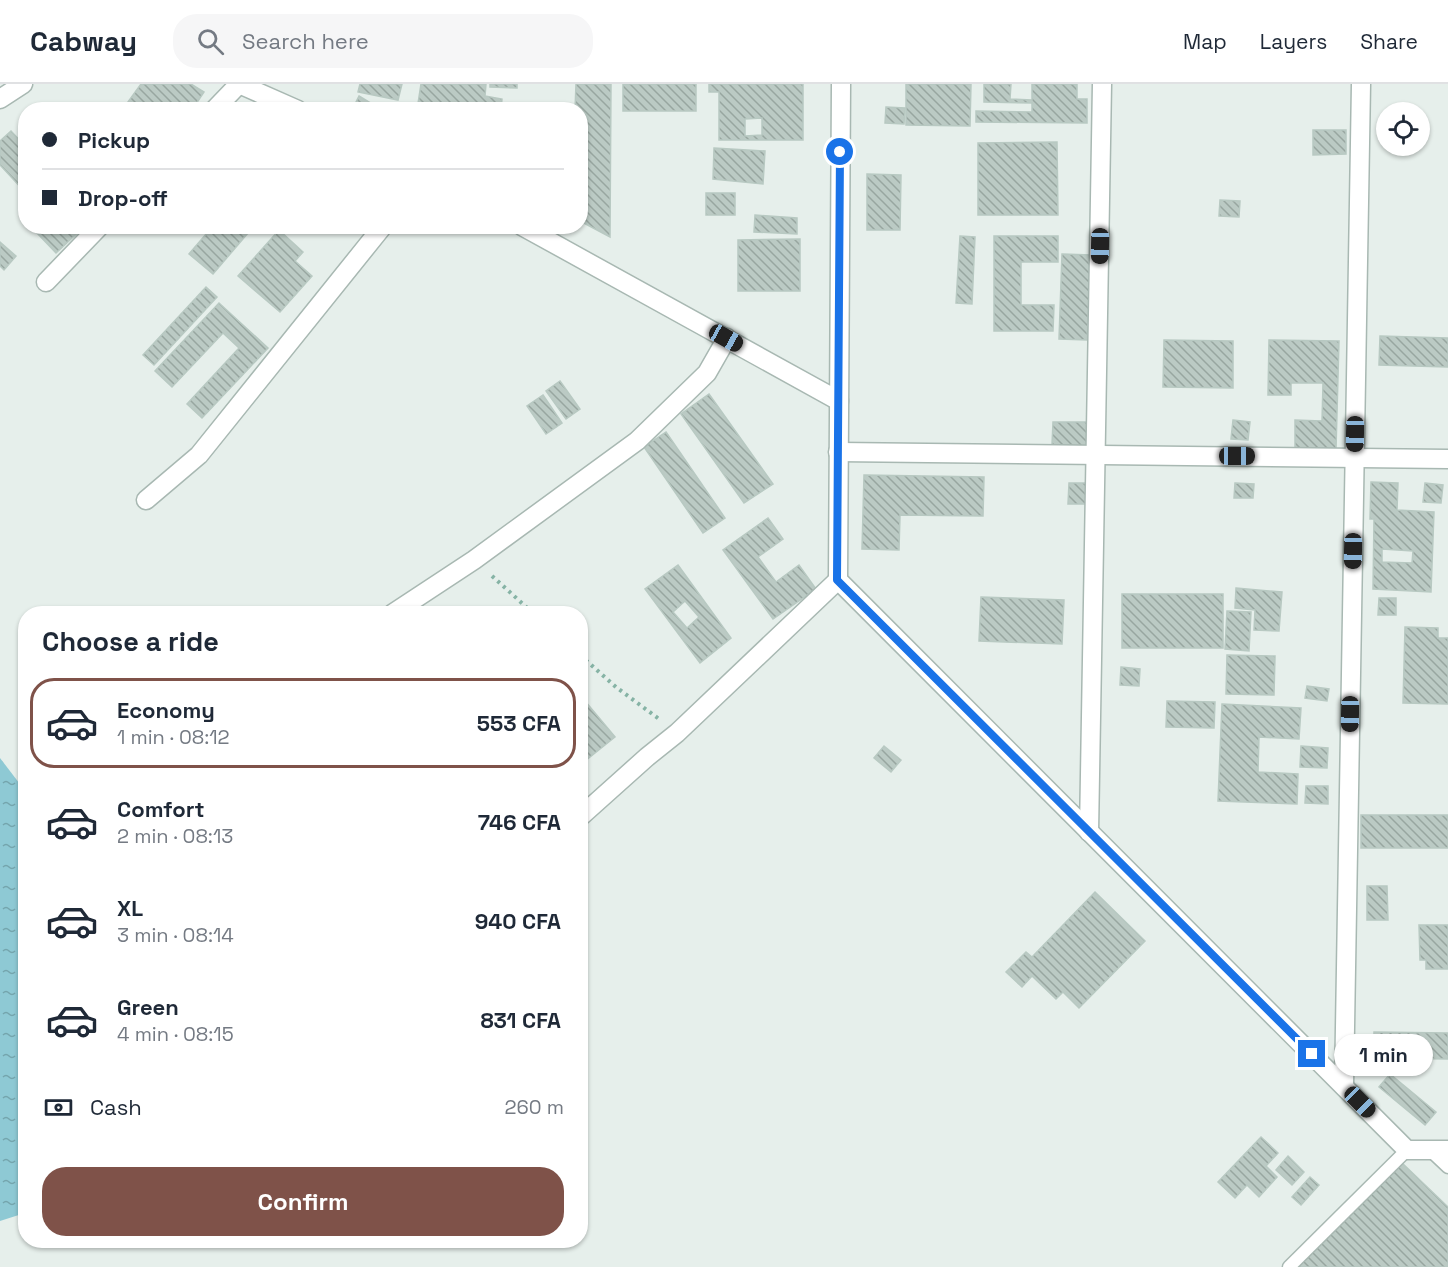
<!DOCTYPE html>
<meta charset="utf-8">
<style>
:root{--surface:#fff;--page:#f6f6f7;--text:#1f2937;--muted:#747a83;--line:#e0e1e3;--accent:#7f5249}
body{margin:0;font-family:"Space Grotesk",sans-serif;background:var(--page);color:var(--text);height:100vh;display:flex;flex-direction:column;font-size:22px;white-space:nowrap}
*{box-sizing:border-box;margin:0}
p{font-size:20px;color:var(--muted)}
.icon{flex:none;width:33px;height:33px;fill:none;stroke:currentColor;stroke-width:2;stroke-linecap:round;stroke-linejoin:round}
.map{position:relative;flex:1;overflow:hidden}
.drawer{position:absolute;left:18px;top:522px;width:570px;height:642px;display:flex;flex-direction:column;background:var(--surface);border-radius:24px;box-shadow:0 2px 4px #0004}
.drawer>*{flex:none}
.hud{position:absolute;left:18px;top:18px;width:570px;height:132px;border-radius:24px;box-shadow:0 2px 4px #0004;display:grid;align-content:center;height:132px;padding:0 24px;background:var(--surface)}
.fabs{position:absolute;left:1376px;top:18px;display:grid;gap:12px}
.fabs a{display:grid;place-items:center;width:54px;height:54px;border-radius:50%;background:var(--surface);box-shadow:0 2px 4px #0004;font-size:30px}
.end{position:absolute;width:27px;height:27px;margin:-14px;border:8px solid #1a73e8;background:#fff;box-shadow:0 0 0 3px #fff}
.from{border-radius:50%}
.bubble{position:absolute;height:42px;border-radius:21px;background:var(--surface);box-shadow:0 2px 4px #0004;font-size:20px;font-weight:600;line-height:42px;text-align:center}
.car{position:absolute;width:18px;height:36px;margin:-18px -9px;border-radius:8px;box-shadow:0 0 4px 2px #0007;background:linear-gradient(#222 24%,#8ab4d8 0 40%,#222 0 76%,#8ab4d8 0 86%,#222 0)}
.hud b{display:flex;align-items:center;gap:21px;height:57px;font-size:22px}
.hud b+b{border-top:2px solid var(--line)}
.hud i{width:15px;height:15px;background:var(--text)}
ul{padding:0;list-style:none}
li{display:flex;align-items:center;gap:18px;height:90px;margin:0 12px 9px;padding:0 12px;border:3px solid transparent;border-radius:24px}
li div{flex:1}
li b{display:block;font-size:22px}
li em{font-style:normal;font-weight:600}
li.selected{border-color:var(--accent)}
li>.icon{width:54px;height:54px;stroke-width:1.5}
h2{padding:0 24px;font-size:27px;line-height:72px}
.pay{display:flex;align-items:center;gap:15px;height:66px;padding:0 24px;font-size:22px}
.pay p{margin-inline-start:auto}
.primary-button{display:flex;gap:12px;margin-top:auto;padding:12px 24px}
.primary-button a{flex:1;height:69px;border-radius:24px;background:var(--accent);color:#fff;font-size:24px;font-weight:600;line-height:69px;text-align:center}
header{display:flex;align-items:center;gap:36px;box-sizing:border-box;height:84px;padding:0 30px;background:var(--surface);border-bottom:2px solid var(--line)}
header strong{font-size:28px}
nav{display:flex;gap:33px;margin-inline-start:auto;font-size:21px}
.search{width:420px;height:54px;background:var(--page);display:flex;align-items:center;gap:15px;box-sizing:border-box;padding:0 21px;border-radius:24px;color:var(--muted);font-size:22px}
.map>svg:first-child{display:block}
.water{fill:url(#water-ripples)}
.building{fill:url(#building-back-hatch);stroke:#b8c9c2;stroke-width:1.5;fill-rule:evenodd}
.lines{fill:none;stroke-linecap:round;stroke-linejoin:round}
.service-casing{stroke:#a8b8b2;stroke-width:15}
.minor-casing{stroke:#a8b8b2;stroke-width:21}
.path{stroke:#86b3a5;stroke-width:4;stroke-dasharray:3 4.5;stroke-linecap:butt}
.service{stroke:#fff;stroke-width:12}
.minor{stroke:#fff;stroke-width:18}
.route{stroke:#1a73e8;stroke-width:8}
</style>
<header>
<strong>Cabway</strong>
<div class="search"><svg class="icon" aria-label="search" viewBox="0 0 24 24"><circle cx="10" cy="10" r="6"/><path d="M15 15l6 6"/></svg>Search here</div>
<nav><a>Map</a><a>Layers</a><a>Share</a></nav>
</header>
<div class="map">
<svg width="1448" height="1183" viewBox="0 0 1448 1183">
<defs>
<pattern id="water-ripples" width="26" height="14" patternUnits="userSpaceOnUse" patternTransform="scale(1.5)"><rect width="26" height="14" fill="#8ec9d4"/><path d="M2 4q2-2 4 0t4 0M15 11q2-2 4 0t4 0" fill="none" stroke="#74a5ad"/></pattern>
<pattern id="building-back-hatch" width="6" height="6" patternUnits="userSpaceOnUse" patternTransform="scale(1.5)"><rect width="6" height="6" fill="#bbcac4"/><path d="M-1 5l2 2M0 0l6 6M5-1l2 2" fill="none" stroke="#98a6a0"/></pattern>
</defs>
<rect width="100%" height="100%" fill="#e6efeb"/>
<polygon class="water" points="0,674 26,708 25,1129 0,1137"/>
<g class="building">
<polygon points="141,0 191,0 204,8 192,26 131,26 125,22"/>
<polygon points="360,0 402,0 398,16 358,8"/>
<polygon points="421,0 486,0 485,12 502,15 501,26 417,26"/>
<polygon points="490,0 517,0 517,4 490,3"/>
<polygon points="576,0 611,0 610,153 580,137 580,26 575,26"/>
<rect x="623" y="0" width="73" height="27"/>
<path d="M 709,0 L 803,0 L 803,56 L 719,56 L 719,8 L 709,8 ZM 762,34 L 762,51 L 745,52 L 745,35 Z"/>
<polygon points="906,0 971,0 970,42 906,41"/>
<polygon points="984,0 1011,0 1010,15 1032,16 1032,0 1077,0 1077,15 1087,15 1087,39 976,38 976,27 1032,28 1032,19 984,18"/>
<polygon points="359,12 382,26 352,26"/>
<polygon points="886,23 905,24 904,40 885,39"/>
<polygon points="1313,46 1346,46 1346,70 1313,71"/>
<polygon points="11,47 26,63 26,109 0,81 0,57"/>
<polygon points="1057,58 1058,131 978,131 978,59"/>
<polygon points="714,64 765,67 763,100 713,95"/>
<polygon points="867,90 901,91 900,146 867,146"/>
<rect x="706" y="109" width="29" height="22"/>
<polygon points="1220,116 1240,117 1239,133 1219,132"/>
<polygon points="755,131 797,134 797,150 754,148"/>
<polygon points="44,142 85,142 56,169 37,149"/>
<polygon points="213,142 254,142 213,190 189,170"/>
<polygon points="279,146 303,168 295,177 312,192 280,228 238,192"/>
<polygon points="960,152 975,153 972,220 956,219"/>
<polygon points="994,152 1058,152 1058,178 1021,178 1021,221 1054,221 1053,247 994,247"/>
<polygon points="800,155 800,207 738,207 738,156"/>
<polygon points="0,158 16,172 4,186 0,182"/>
<polygon points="1062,170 1091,171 1087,256 1059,255"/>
<polygon points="206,203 217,213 154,281 143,271"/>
<polygon points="219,219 268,264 202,334 187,320 239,264 223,249 172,303 155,287"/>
<polygon points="1380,252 1448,254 1448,283 1379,281"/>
<polygon points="1164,256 1233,257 1233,304 1163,303"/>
<polygon points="1269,256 1339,257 1336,365 1295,364 1295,336 1322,337 1323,299 1291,299 1291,311 1268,311"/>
<polygon points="560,297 580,325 566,335 546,307"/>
<polygon points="709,310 773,400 744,419 681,330"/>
<polygon points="543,311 562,339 546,350 527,322"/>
<polygon points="1233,336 1250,338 1248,356 1231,355"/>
<polygon points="1053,338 1089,338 1089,362 1052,361"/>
<polygon points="666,348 725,434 703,449 644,363"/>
<polygon points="864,391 984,393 983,432 900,431 899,466 862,465"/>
<path d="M 1371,398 L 1398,399 L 1397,426 L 1434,428 L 1431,508 L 1373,505 L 1374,435 L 1370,435 ZM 1382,465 L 1413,467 L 1412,479 L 1382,478 Z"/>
<polygon points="1069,399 1091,399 1090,420 1068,420"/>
<polygon points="1235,399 1254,400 1253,414 1234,414"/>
<polygon points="1425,399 1443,401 1441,419 1423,418"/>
<polygon points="768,434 783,455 758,473 776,498 799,481 816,505 773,535 723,466"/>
<path d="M 678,481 L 731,554 L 700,579 L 645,505 ZM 685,517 L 699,533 L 687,544 L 673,528 Z"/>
<polygon points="1236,504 1282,508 1279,547 1254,546 1255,526 1235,524"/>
<rect x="1122" y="510" width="101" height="54"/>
<polygon points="981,513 1064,516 1062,560 979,557"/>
<polygon points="1379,514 1396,514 1396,531 1378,531"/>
<polygon points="1227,527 1251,528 1249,567 1225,565"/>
<polygon points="1405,543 1438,544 1438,554 1448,554 1448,620 1403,619"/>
<polygon points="1227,571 1275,572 1274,611 1226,610"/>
<polygon points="1121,583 1140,585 1139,602 1120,601"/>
<polygon points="1307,602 1329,605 1327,617 1305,614"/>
<polygon points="580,611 615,653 580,681"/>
<polygon points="1167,617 1215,618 1214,644 1166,643"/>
<polygon points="1222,620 1301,624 1299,655 1259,653 1258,688 1298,690 1297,720 1218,717"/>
<polygon points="884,662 901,676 891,688 874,674"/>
<polygon points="1301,662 1328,664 1327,684 1300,683"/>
<polygon points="1306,702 1328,702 1328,720 1305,719"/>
<rect x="1361" y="731" width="87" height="33"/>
<polygon points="1367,802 1387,802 1388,836 1367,836"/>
<polygon points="1095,808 1145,857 1079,924 1063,908 1056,915 1032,892 1022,903 1006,888 1026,868 1032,873"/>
<polygon points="1419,841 1448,841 1448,885 1426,885 1426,876 1420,876"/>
<polygon points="1374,948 1448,949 1448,975 1373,974"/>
<polygon points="1390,990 1436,1028 1425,1041 1379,1003"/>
<polygon points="1261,1053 1278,1069 1266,1082 1277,1093 1259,1113 1247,1101 1235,1114 1218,1098"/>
<polygon points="1288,1072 1304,1088 1292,1101 1276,1086"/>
<polygon points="1401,1078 1448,1123 1448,1183 1298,1183"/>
<polygon points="1310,1093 1319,1101 1301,1121 1292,1113"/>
</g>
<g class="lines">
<g class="service-casing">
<g id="service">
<polyline points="1430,1066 1448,1083"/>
<polyline points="1289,1183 1407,1066"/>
</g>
</g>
<g class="minor-casing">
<g id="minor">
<polyline points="239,0 298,26"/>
<polyline points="841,0 838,496 1407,1066 1448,1066"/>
<polyline points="0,15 23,0"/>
<polyline points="214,26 239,0"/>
<polyline points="522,142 839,317"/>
<polyline points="46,198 100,142"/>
<polyline points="838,368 1448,375"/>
<polyline points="146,416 199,371 383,142"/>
<polyline points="392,530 474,476 637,357 707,289 727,254"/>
<polyline points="580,733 647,673 677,649 838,496"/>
<polyline points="1089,748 1102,0"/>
<polyline points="1344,1002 1361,0"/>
</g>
</g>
<g class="path">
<polyline points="492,492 534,530"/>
<polyline points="580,571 616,603 659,635"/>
</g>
<use href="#service" class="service"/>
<use href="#minor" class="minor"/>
</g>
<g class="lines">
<polyline class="route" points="840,68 837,496 1312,970"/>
</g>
</svg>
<div class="fabs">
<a><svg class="icon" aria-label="locate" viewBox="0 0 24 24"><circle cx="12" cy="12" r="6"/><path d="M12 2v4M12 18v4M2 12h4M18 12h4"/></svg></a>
</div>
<i class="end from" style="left:840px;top:68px"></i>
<i class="end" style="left:1312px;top:970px"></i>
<div class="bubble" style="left:1334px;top:950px;width:99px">1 min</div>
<i class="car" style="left:1100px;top:162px;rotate:181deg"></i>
<i class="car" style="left:726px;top:254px;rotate:119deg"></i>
<i class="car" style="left:1355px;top:350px;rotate:181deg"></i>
<i class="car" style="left:1237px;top:372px;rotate:90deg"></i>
<i class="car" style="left:1353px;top:467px;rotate:181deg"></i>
<i class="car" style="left:1350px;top:630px;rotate:181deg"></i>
<i class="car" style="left:1360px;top:1018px;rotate:135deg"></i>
<div class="hud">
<b><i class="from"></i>Pickup</b>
<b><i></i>Drop-off</b>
</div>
<section class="drawer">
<h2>Choose a ride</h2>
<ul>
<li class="selected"><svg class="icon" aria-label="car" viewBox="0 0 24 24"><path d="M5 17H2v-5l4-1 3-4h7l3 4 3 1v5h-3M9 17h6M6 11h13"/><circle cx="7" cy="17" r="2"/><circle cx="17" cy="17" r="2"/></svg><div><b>Economy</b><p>1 min · 08:12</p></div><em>553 CFA</em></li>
<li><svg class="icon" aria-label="car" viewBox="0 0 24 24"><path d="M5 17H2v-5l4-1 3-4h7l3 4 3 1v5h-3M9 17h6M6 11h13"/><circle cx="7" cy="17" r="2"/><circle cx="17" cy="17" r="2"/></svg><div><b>Comfort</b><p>2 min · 08:13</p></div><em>746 CFA</em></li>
<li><svg class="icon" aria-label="car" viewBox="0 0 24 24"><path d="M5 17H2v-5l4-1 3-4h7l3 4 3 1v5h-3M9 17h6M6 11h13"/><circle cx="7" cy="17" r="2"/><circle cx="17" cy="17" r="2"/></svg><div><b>XL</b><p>3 min · 08:14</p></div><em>940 CFA</em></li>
<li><svg class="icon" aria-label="car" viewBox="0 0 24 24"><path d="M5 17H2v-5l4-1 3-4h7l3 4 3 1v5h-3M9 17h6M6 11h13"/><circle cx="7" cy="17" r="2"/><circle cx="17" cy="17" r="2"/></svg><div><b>Green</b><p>4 min · 08:15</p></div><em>831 CFA</em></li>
</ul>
<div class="pay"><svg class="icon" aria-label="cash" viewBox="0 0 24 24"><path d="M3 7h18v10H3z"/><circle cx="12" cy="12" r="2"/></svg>Cash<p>260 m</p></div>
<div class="primary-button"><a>Confirm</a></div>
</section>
</div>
